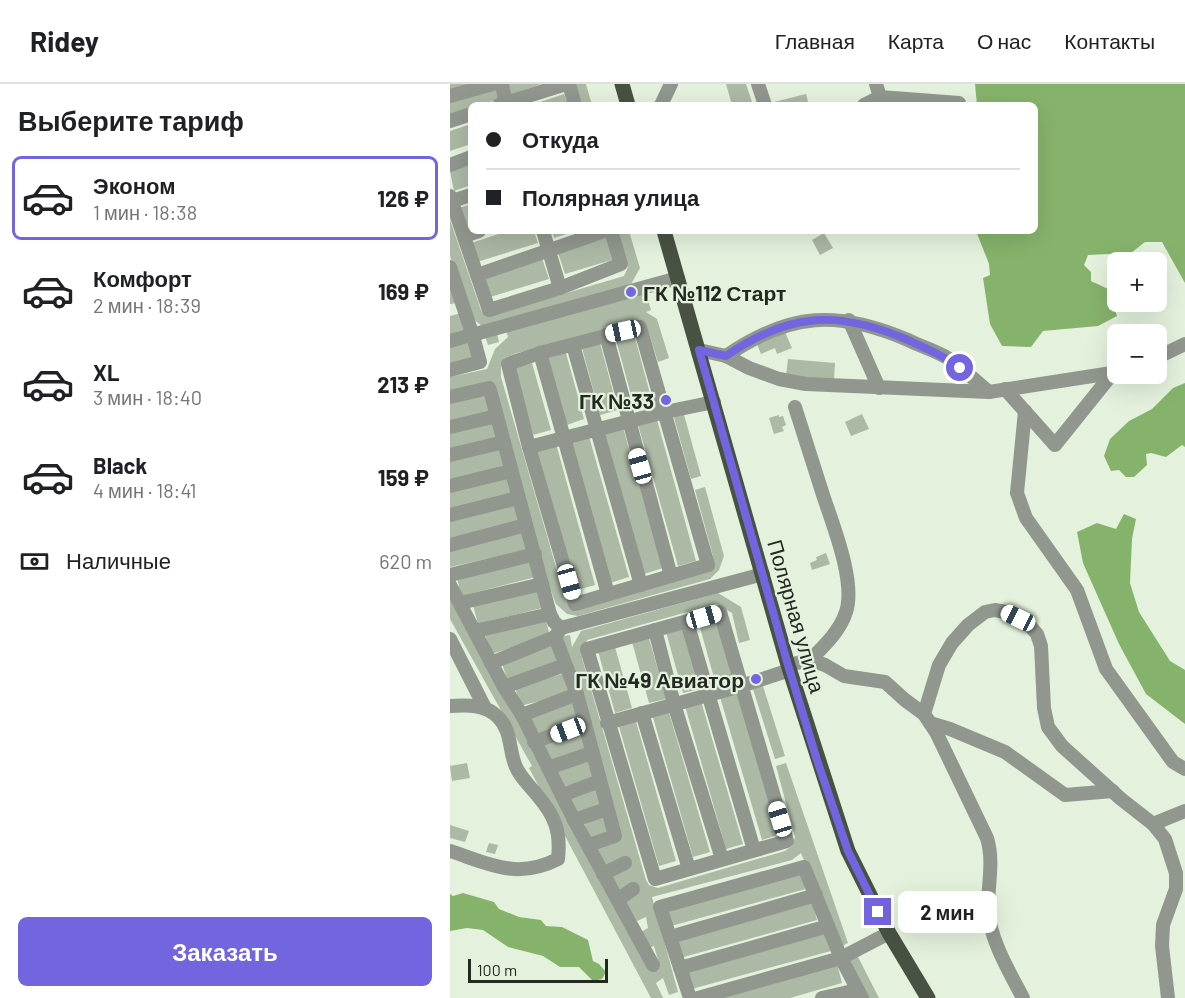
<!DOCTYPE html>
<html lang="ru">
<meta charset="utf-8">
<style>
:root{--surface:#fff;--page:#f6f6f6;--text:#202124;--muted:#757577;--line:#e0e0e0;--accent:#7364df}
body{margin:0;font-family:Barlow,sans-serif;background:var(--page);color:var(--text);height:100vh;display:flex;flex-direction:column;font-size:22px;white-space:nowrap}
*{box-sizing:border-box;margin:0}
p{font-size:20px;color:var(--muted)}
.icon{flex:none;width:33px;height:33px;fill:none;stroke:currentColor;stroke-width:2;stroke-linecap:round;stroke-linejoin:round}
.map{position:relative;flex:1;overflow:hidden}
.sheet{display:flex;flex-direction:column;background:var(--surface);width:450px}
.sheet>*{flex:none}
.banner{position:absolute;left:18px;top:18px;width:570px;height:132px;border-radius:9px;box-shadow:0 6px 24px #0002;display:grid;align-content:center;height:132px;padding:0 18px;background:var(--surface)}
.buttons{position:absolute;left:657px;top:168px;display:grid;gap:12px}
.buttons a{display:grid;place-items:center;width:60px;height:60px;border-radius:9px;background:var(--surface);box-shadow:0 6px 24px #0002;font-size:30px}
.scale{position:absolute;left:18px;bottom:15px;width:140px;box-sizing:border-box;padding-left:6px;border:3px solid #232820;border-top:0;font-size:16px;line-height:21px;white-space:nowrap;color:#232820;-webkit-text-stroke:4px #e4f2dd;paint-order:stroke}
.end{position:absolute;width:27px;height:27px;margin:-14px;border:8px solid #7364df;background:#fff;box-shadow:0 0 0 3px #fff}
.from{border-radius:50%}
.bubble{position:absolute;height:42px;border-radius:9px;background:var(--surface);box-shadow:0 6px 24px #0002;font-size:20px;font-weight:700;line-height:42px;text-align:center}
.car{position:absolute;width:18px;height:36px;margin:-18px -9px;border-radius:8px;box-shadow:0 0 4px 2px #0007;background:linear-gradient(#fff 24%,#345 0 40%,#fff 0 76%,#345 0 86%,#fff 0)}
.banner b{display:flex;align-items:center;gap:21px;height:57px;font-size:22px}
.banner b+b{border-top:2px solid var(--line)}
.banner i{width:15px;height:15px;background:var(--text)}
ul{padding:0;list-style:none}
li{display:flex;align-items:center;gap:18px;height:84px;margin:0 12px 9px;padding:0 6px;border:3px solid transparent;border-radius:9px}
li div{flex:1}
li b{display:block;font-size:22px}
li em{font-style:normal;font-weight:700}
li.on{border-color:var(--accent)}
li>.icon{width:54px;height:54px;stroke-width:1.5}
h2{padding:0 18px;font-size:27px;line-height:72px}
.pay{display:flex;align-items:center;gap:15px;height:66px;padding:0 18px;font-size:22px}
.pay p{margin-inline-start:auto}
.primary-button{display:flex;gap:12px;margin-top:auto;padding:12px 18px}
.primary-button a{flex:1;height:69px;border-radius:9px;background:var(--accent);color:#fff;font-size:24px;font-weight:700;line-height:69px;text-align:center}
header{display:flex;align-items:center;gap:36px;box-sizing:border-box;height:84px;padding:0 30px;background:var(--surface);border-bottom:2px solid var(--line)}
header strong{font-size:28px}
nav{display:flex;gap:33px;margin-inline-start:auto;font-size:21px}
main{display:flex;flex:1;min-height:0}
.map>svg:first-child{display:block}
.water{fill:#86b36c}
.building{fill:#acb9a5}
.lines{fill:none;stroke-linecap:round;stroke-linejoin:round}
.minor{stroke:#91978e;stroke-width:14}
.major{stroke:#485243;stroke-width:15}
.route{stroke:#7364df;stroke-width:8}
.poi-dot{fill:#7364df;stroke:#e4f2dd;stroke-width:2}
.labels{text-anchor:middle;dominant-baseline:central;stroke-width:4.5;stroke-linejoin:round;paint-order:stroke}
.poi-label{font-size:21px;font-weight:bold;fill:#232820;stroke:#e4f2dd;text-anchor:end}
.street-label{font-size:21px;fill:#232820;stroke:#e4f2dd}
</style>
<header>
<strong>Ridey</strong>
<nav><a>Главная</a><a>Карта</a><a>О нас</a><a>Контакты</a></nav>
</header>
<main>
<section class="sheet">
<h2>Выберите тариф</h2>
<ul>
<li class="on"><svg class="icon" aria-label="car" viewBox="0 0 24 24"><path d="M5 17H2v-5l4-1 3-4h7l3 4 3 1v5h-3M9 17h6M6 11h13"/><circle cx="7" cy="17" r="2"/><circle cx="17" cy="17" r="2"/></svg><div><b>Эконом</b><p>1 мин · 18:38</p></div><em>126 ₽</em></li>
<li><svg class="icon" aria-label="car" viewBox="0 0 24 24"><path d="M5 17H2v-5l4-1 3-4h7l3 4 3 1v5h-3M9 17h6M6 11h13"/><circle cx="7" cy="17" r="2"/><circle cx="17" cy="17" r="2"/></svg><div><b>Комфорт</b><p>2 мин · 18:39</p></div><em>169 ₽</em></li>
<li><svg class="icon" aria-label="car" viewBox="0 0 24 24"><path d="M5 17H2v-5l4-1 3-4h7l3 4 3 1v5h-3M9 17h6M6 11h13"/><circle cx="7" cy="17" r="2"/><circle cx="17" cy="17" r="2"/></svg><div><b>XL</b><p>3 мин · 18:40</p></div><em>213 ₽</em></li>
<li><svg class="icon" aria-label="car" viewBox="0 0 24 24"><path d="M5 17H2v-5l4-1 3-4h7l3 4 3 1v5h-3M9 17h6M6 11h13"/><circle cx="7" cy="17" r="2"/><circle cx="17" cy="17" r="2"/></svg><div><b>Black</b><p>4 мин · 18:41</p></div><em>159 ₽</em></li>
</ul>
<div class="pay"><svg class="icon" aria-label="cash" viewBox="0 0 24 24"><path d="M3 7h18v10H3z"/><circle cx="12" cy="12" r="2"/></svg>Наличные<p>620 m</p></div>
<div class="primary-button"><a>Заказать</a></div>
</section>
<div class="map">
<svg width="735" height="914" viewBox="0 0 735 914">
<rect width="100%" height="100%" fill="#e4f2dd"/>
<g class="water">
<polygon points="525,0 735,0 735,199 712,158 695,158 681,169 638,171 634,181 641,188 641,197 658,205 667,232 648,242 593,247 581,263 552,262 540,240 533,194 540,191 539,180 526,147 585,147 585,21 527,21"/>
<polygon points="735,299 735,363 732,361 716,373 701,369 696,370 697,381 684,393 676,393 669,386 661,387 654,372 660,355 679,337 702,325 723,304"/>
<polygon points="674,430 686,435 682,455 680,499 689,528 720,577 735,586 735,640 696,610 669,560 633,479 627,448 647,439 666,445"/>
<polygon points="13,809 44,818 49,825 69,833 91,836 96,842 112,843 138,856 143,877 149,880 156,888 152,895 143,897 129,883 110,883 93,872 58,863 33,846 17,844 0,847 0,810 3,812"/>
</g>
<g class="building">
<polygon points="0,0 29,0 0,9"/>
<polygon points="57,0 91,0 60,11"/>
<polygon points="123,0 136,0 142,21 129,21"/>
<polygon points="276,0 296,0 303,21 282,21"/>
<polygon points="48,2 52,14 31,21 21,21 21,24 0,31 0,16"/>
<polygon points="114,10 118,21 81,21"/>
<polygon points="356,10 359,21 325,21 324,18"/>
<polygon points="21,40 21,60 0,67 0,47"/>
<polygon points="21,80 21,101 4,107 0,87"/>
<polygon points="21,120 21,142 15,144 9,124"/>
<polygon points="0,136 31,226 35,230 42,231 174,192 178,183 167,147 179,147 190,184 180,202 34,244 20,232 0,172"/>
<polygon points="58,147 84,147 88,159 27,178 21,159"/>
<polygon points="102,147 123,147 123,148 104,154"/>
<polygon points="374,149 383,164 370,171 362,156"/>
<polygon points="159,153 165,175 115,190 108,169"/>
<polygon points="92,174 99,195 40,213 34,193"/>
<polygon points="0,201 7,219 0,220"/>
<polygon points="196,210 201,226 196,228 207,235 219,274 208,278 196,240 189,237 67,269 54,274 51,283 51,293 115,514 120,519 258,484 263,472 245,406 255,403 274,472 269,486 260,495 128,532 117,530 106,520 100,504 42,300 0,309 0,293 37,285 45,265 58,253 56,246"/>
<polygon points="11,229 15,249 0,252 0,232"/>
<polygon points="335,248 342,264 327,270 325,264 311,270 307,260"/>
<polygon points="47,249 49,258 38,261 35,252"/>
<polygon points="184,250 202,317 184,322 166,256"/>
<polygon points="20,259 24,277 0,282 0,263"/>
<polygon points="150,259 168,326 150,331 132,264"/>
<polygon points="116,269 134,335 117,341 98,274"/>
<polygon points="338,275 385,279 384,296 336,292"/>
<polygon points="82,279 101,346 83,351 64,284"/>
<polygon points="37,308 41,327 0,336 0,317"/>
<polygon points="233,327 251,392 241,395 223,330"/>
<polygon points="412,330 419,345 401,352 395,338"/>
<polygon points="329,331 329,333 333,332 336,341 332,343 334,347 324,350 319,334"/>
<polygon points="206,332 246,477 228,482 187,337"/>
<polygon points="43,336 48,356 0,367 0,346"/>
<polygon points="172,340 213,484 194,490 154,345"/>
<polygon points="138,349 179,493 160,499 120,354"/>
<polygon points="105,356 145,501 127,506 86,362"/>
<polygon points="51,364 55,383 0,396 0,375"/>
<polygon points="57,392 62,411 0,426 0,406"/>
<polygon points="66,420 71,438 0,454 0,435"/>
<polygon points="73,446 77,466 0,483 0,463"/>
<polygon points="376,469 380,480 362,486 360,479 367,476 366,473"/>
<polygon points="82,475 86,493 11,512 7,493"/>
<polygon points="87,505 92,524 28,540 23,521"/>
<polygon points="268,509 291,523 300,556 289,559 282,529 266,520 137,556 132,574 196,796 199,801 208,804 335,767 342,762 345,753 326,682 336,679 398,859 390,863 351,769 342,776 202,813 228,908 219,911 213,894 206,899 213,914 201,914 79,684 82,682 0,535 0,512 91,677 88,678 202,887 210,883 204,862 199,864 191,848 198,844 196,833 187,837 145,764 172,754 123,584 110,553 120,551 122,563 131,547"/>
<polygon points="95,533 100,552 41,570 35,550"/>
<polygon points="266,535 283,597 266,601 249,540"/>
<polygon points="233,544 250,605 233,609 216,548"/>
<polygon points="199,554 216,615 199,619 182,558"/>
<polygon points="105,561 110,580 57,595 51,576"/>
<polygon points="165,563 182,624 165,629 148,567"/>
<polygon points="116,589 121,609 70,622 65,603"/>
<polygon points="312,599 335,672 325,675 302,602"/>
<polygon points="287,608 328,751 312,756 270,613"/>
<polygon points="251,617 293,760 276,765 235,622"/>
<polygon points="125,618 130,638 84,650 79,631"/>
<polygon points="218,625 260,768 243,773 202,630"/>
<polygon points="185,634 226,777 209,782 168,639"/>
<polygon points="132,647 138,667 98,677 93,657"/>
<polygon points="139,675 144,695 112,703 106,683"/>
<polygon points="17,679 20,694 2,697 0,682"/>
<polygon points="148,703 152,721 124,728 120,710"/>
<polygon points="156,731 161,750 139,755 134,737"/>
<polygon points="0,741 19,747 15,758 0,754"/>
<polygon points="39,759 48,761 45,770 36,768"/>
<polygon points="350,785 356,805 221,842 215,823"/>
<polygon points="362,818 367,836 230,874 225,855"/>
<polygon points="376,849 381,867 238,906 233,889"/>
<polygon points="405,867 429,914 417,914 395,872"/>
<polygon points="387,880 392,899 340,914 271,914"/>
</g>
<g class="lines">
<g class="minor">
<polyline points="52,0 56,21"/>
<polyline points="119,0 125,21"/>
<polyline points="308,0 315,21"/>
<polyline points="426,0 430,13 509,19"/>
<polyline points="0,12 43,0"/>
<polyline points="49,21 116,0"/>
<polyline points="211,21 221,0"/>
<polyline points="414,21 430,13"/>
<polyline points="0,37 21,30"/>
<polyline points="0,81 21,73"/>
<polyline points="0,112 39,226 110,204 171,180 161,147"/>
<polyline points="2,117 21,111"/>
<polyline points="93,147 110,204"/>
<polyline points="14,152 29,147"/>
<polyline points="0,183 23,252 30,278 0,286"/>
<polyline points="27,191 155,147"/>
<polyline points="399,236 429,304"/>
<polygon points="190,243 258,481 125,520 79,363 58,280 90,269"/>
<polyline points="156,251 221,492"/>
<polyline points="0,257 228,194"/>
<polyline points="123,261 191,501"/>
<polyline points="249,266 276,272 299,284 329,295 356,300 539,308 668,288"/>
<polyline points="90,269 158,510"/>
<path d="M 276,272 C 340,228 388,226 458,256 C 470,262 484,266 496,273 C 511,282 525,297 539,308"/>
<polyline points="706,274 735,260"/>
<polyline points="555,305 605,361 662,290"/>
<polyline points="0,313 39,304 40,306 100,530 104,538 111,544 313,490"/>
<path d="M 345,323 C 354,352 364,382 373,411 C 383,441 406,498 396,528 C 390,547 374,562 360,576"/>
<polyline points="575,327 567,409 576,434 627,506 656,585 723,678 735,685"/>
<polyline points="0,343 47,332"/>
<polyline points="79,363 215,328 264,318"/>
<polyline points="0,371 54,358"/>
<polyline points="0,402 61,387"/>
<polyline points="0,431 68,414"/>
<polyline points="0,461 76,441"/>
<polyline points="0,491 85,470"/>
<polyline points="0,501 54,603 72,631 124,736 203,881"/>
<polyline points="10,519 92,500"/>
<polygon points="270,528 337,757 205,795 137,565"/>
<polyline points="237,538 304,766"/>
<polyline points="111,544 105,553 127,610 165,752 139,761"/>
<polyline points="205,546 224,620 272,775"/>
<polyline points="25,547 100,530"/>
<polyline points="0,555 35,624"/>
<polyline points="41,579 105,553"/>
<path d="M 338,581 L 360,576 L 375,581 L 394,592 L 435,598 L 455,616 L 474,630 L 486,648 L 537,754 C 544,777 538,800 538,823 C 539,855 559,887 573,914"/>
<polyline points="54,603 115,581"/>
<path d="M 0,622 C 17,621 35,620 48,633 C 63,648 58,668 67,685 C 72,695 80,702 87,711 C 105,732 111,747 108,775 C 67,796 40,780 0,767"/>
<polyline points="192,629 239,785"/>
<polyline points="474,630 489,581 502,559 518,541 535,528 545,526 556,528 580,542 587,550 591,562 594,624 598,643 612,662 671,715 703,740 715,755 726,789 726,805 713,841 712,862 718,914"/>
<polyline points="72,631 127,610"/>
<polyline points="157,639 291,602 340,586"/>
<polyline points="480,639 500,645 555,668 615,711 663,707"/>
<polyline points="84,658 135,639"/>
<polyline points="98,684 142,669"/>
<polyline points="112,711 150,697"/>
<polyline points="124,736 157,725"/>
<polyline points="703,740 735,727"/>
<polyline points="153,790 175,779"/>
<polyline points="169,815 183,805"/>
<polyline points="220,853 366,811"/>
<polyline points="230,884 378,842"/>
<polyline points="240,914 210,823 354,783 391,874 412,914"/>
<polyline points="248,914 391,874 439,849"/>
<polyline points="372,914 407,906"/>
</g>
<g class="major">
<polyline points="172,0 178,21"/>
<polyline points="214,147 338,581 398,767 439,849 478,914"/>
</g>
</g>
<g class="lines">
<path class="route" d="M 428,828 L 398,767 L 367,676 L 338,581 L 249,266 L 276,272 C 340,228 388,226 458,256 C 476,265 494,271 510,284"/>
</g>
<g class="poi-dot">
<circle cx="181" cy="208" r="6"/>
<circle cx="216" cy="316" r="6"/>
<circle cx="306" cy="595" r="6"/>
</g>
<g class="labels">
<g class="poi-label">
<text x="193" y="208" text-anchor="start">ГК №112 Старт</text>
<text x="204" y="316">ГК №33</text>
<text x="294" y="595">ГК №49 Авиатор</text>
</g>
<g class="street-label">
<text transform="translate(347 532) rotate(74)">Полярная улица</text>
</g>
</g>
</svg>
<div class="buttons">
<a>+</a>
<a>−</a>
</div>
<div class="scale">100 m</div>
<i class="end from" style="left:510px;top:284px"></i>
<i class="end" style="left:428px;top:828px"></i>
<div class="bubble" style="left:448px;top:807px;width:99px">2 мин</div>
<i class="car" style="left:173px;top:247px;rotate:258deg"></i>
<i class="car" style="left:190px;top:382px;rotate:344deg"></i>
<i class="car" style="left:119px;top:498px;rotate:164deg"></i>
<i class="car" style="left:254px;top:533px;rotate:74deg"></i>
<i class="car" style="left:568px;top:534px;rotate:296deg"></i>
<i class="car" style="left:118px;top:646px;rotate:249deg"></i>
<i class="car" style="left:330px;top:735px;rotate:343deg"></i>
<div class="banner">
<b><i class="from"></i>Откуда</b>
<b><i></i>Полярная улица</b>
</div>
</div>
</main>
